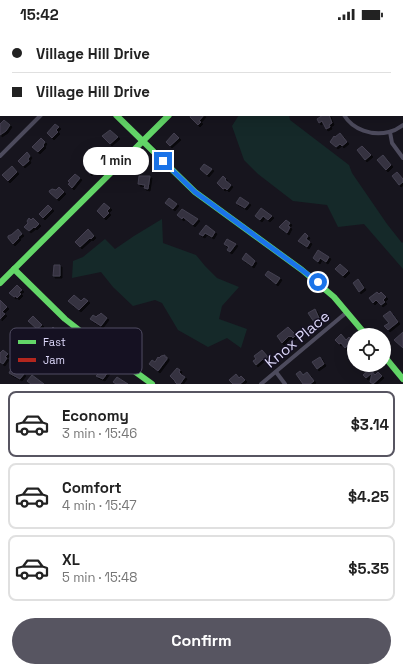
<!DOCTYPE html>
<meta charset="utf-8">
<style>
:root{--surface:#fff;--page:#f2f2f2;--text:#222;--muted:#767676;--line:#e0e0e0;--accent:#575561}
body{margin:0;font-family:"Space Grotesk",sans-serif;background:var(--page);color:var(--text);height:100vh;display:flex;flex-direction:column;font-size:15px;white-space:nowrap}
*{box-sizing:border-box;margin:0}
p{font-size:13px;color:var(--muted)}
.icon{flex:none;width:22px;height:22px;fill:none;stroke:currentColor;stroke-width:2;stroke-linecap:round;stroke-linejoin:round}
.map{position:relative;height:356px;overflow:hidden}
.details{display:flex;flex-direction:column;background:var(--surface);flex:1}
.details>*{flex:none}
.top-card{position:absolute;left:0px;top:0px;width:403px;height:88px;box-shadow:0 4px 16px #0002;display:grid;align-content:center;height:88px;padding:0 12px;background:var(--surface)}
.controls{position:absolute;left:347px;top:300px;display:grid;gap:8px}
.controls a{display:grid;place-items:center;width:44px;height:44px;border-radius:50%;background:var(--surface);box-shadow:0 4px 16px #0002;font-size:20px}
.end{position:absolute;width:18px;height:18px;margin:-9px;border:5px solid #1a73e8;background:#fff;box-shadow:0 0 0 2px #fff}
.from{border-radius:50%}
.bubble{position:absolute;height:28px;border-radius:14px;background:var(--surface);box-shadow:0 4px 16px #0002;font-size:13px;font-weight:700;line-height:28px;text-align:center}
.top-card b{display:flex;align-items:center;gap:14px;height:38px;font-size:15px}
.top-card b+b{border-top:1px solid var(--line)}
.top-card i{width:10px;height:10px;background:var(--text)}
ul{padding:7px 0 0;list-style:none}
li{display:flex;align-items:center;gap:12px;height:66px;margin:0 8px 6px;padding:0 4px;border:2px solid var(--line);border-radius:8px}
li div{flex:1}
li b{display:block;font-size:15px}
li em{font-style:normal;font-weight:700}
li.current{border-color:var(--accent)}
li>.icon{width:36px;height:36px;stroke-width:1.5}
.button{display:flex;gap:8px;margin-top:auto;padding:8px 12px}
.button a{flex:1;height:46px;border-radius:24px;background:var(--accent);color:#fff;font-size:16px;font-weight:700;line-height:46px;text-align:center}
.status{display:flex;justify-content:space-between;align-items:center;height:28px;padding:0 20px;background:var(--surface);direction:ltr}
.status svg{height:11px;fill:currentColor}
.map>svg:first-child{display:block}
.green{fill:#152929}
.building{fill:#363340;stroke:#444151;filter:url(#shadow)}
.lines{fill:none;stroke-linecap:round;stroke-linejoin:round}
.street{stroke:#4d4b5d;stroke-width:4}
.fast{stroke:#63d668;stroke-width:6}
.jam{stroke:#b3261e;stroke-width:6}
.route{stroke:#1a73e8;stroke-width:5}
.labels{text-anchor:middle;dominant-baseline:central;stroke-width:3;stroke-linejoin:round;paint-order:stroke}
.street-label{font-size:15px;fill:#ddd8fa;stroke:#151122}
.key{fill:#151122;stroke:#514d63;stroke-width:1}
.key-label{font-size:11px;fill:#ddd8fa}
</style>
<div class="status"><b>15:42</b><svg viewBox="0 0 49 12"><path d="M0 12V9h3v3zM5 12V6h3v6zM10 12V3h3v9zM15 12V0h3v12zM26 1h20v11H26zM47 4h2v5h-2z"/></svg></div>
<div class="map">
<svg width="403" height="356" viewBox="0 0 403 356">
<defs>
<filter id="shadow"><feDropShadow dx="2" dy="2" stdDeviation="0" flood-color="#0009"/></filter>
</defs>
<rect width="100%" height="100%" fill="#17151e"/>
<g class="green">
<polygon points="239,87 289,87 290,92 349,137 352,145 387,196 402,215 403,214 403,241 364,196 338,199 327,177 293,173 258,146 244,132 232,98"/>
<polygon points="162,191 163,215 196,227 205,238 217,250 239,259 222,278 219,291 247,301 241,320 227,310 208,319 178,302 162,275 155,272 133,278 113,259 101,244 72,250 73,233 83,229 105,211 115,221 134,208"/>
</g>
<g class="building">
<polygon points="191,87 204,87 199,93 201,94 198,97 190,89"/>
<polygon points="323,87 329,87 332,95 329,97 330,99 326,101 322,93 319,95 317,91"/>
<polygon points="4,92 10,97 6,103 0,107 0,96"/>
<polygon points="55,96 59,99 56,102 58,104 52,110 47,105"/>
<polygon points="110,102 118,109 110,116 102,108"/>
<polygon points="174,105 179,110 170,118 166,114"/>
<polygon points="340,105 347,114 342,118 340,116 336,119 330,114 334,108 335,109"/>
<polygon points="41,110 45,114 43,117 44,118 38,124 32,119"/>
<polygon points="362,118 371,127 365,132 357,122"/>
<polygon points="27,124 30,128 28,131 29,133 23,138 18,133"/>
<polygon points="383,127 391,137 386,142 377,132"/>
<polygon points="92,134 97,139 90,146 85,141"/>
<polygon points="204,136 212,141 207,147 200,141"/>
<polygon points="12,138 17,144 8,153 2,147"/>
<polygon points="397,144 403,151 403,154 399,157 392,148"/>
<polygon points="75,146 80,150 72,160 68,156 70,155 68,153"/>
<polygon points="139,148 150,148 148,161 144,160 145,157 138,156"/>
<polygon points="223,148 226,151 225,152 231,157 227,162 225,160 223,161 217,155"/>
<polygon points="59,159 64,164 57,171 50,165 49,163 52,161 56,162"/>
<polygon points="240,169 249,175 245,180 236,175"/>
<polygon points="169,170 177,176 173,181 165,175"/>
<polygon points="104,175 110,180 107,183 109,185 104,190 97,183"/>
<polygon points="48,177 52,181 43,190 39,186"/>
<polygon points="261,180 272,188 268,192 263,188 260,192 255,188"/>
<polygon points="182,181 198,191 193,197 183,189 182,191 177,187"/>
<polygon points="29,190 31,192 33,190 39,196 35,200 34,199 29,203 24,199 28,195 27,193"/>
<polygon points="286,192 290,195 288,198 290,199 287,205 279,199"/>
<polygon points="206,197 215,204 212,209 205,205 203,208 199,206"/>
<polygon points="18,201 22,206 18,209 19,210 13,216 8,210 8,208 10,207 11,207"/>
<polygon points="88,201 94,208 91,211 90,210 80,219 75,214"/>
<polygon points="305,205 308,208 306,211 310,214 307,219 298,213"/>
<polygon points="227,211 236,216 230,224 227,222 229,219 224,216"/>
<polygon points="318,222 329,229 326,234 320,230 318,234 313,230"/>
<polygon points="246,225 255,233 252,238 242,231"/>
<polygon points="340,236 348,243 343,248 335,241"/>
<polygon points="54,237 60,237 60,248 53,248"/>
<polygon points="268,243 280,250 276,256 265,247"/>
<polygon points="358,251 364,260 359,264 353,255"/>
<polygon points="17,257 22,262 19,264 21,266 17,270 16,268 14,269 9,265"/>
<polygon points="377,264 379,266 381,264 386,269 383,272 385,274 381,277 376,272 373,275 369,270"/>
<polygon points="74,267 81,273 84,270 88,273 79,282 68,273"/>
<polygon points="0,272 7,279 2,284 5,286 0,291"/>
<polygon points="315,281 319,290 314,294 308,285"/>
<polygon points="390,283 398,294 388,302 384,298 389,295 383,288"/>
<polygon points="101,285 107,290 101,298 90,291 93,287 96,289 98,287 99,287"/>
<polygon points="33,288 42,297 37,301 28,293"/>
<polygon points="53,299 60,306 56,311 53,308 52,310 49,308 51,306 48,304"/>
<polygon points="288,299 296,307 293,310 291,308 290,309 289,308 282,315 277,308"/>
<polygon points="403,304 403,320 394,312"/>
<polygon points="341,306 346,312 349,309 353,313 345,320 341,315 339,316 335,312"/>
<polygon points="3,322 8,326 5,329 7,330 3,336 0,334 0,325"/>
<polygon points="262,322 268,329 264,332 263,331 256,337 253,333 256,331 254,328"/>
<polygon points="165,327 165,329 167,329 167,331 158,343 149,336 152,332 155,334 158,329 159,330 161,328"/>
<polygon points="320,329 324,336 317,341 312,334"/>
<polygon points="100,338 108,344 103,351 96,348 98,346 95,343"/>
<polygon points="177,340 180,342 179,344 181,346 180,346 185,349 180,356 177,356 175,354 175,353 170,348"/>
<polygon points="11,341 15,343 17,341 24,346 20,351 9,345"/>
<polygon points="370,341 375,347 378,344 382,348 373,356 370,354 372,345 366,350 363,347"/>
<polygon points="300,343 303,347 307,344 314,353 310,356 303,356 296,346"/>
<polygon points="236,346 239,350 241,348 245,352 240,356 233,356 229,352"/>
<polygon points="32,347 44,356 31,356 27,353"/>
<polygon points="117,349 128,356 116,356 113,354"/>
</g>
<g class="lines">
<g class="street">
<polyline points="220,1 220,0"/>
<polyline points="377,1 377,0"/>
<path d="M 344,87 C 353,102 372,108 389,104 C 393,103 399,100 403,97"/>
<polyline points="390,104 392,115 403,130"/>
<polyline points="0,128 41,87"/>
<polyline points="276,344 285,356"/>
<polyline points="261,356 347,284"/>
</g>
<g class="fast">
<polyline points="12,1 13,0"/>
<polyline points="0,12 1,11"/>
<polyline points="116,87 195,164 302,242 334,269 366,307"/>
<polyline points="14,241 65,291 97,316 152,356"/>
<polyline points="0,255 169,87"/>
<polyline points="384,328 403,351"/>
</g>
<polyline class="jam" points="30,0 31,1"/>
</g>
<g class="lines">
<polyline class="route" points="163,133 195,164 302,242 318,254"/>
</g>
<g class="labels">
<g class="street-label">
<text transform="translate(297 311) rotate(-40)">Knox Place</text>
</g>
</g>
<rect x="10" y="300" width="132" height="46" rx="6" class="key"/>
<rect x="18" y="312" width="18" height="4" fill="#63d668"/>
<rect x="18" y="330" width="18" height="4" fill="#b3261e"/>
<g class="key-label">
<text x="43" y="318">Fast</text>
<text x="43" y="336">Jam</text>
</g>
</svg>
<div class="controls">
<a><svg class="icon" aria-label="locate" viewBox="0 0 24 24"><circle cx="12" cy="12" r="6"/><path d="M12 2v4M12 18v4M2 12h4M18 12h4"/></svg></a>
</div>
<i class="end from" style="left:318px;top:254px"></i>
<i class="end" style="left:163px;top:133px"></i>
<div class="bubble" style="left:83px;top:119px;width:66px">1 min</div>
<div class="top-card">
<b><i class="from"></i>Village Hill Drive</b>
<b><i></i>Village Hill Drive</b>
</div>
</div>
<section class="details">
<ul>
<li class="current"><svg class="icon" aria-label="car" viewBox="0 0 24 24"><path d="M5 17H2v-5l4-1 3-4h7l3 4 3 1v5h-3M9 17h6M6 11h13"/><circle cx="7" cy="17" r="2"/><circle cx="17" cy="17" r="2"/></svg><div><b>Economy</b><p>3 min · 15:46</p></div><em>$3.14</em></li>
<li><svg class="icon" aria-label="car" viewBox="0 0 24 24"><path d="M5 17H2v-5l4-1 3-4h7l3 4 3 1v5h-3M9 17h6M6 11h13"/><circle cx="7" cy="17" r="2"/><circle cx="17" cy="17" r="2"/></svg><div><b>Comfort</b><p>4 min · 15:47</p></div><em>$4.25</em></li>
<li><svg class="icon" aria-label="car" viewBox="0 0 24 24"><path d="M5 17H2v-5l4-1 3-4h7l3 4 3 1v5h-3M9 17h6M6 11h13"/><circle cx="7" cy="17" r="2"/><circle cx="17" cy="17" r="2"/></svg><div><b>XL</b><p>5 min · 15:48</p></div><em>$5.35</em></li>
</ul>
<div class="button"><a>Confirm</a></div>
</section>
